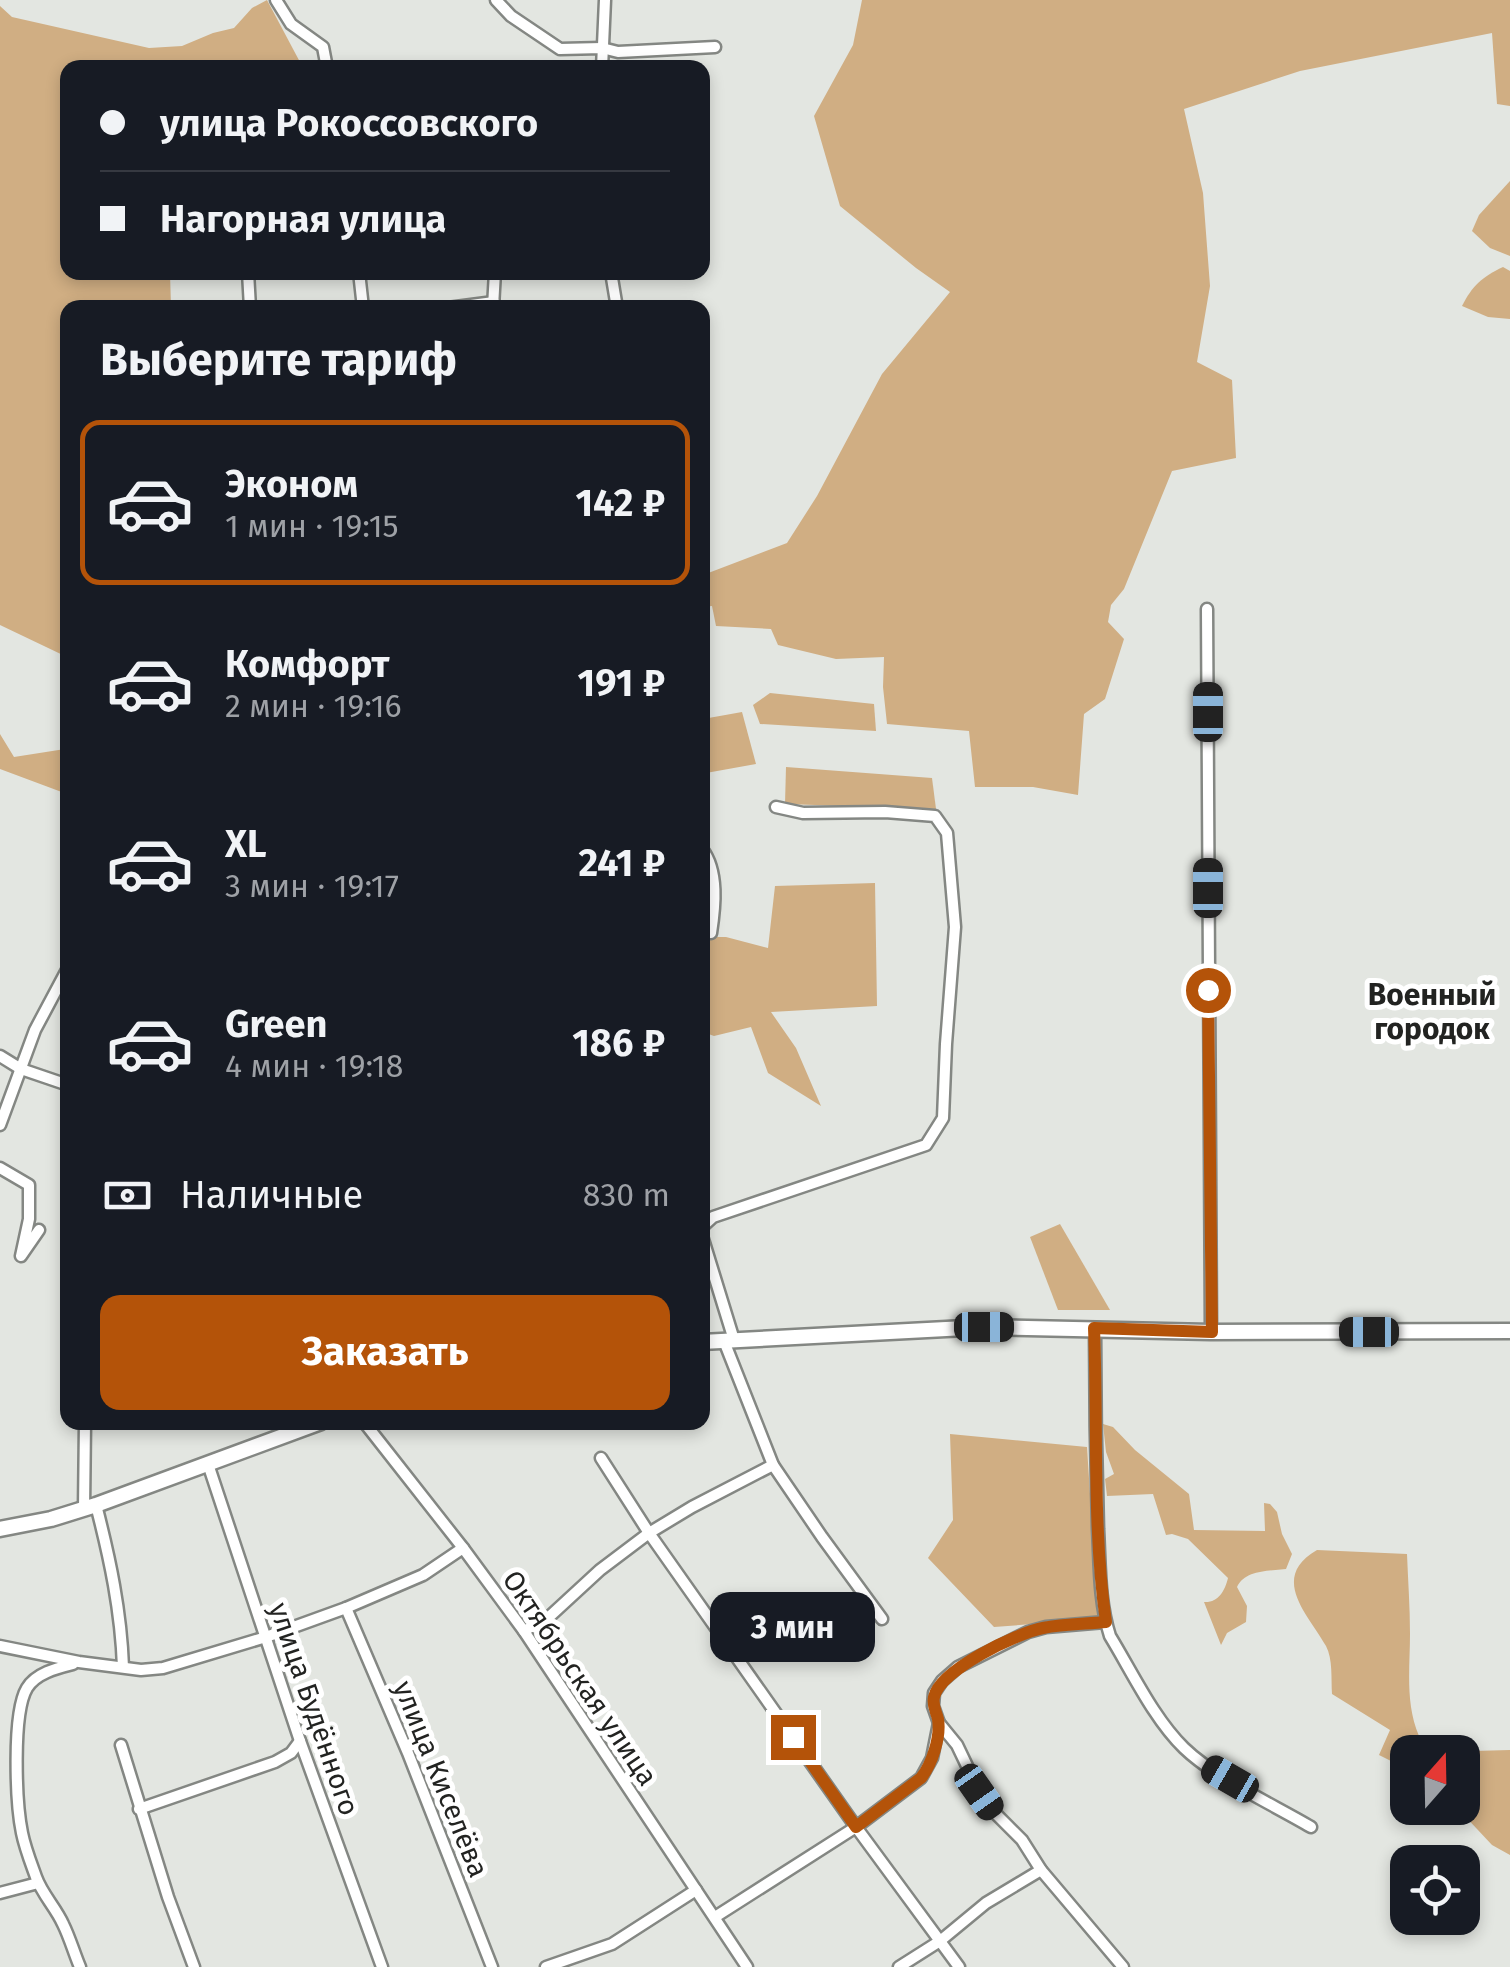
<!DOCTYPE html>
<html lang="ru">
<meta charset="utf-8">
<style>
:root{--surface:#171b24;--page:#20242c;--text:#f1f3f6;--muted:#9ea1a6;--line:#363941;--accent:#b45309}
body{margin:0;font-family:"Fira Sans",sans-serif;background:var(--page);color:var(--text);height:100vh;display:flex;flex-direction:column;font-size:38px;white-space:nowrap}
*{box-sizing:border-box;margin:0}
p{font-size:32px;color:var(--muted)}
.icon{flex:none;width:55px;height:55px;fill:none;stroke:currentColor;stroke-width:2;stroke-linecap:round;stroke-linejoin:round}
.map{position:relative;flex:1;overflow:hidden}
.details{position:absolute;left:60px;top:300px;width:650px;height:1130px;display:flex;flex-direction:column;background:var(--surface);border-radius:20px;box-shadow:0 5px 15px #0003}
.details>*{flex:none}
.top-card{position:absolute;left:60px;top:60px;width:650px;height:220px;border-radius:20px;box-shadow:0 5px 15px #0003;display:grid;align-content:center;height:220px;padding:0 40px;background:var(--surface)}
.needle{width:65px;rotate:20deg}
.fabs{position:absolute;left:1390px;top:1735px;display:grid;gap:20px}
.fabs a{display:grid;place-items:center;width:90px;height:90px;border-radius:20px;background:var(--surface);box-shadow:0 5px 15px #0003;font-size:50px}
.end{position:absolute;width:45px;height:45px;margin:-22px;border:12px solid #b45309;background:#fff;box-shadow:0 0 0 5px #fff}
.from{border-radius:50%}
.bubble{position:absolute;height:70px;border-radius:20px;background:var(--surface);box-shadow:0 5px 15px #0003;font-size:32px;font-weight:700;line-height:70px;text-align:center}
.car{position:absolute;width:30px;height:60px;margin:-30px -15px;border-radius:12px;box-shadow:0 0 8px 2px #0007;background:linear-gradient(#222 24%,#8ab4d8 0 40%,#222 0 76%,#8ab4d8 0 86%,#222 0)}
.top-card b{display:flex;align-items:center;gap:35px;height:95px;font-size:38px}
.top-card b+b{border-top:2px solid var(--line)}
.top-card i{width:25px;height:25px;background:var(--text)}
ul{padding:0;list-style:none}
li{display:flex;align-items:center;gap:30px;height:165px;margin:0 20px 15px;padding:0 20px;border:5px solid transparent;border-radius:20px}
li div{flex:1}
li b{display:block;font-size:38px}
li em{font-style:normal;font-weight:700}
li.current{border-color:var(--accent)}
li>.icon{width:90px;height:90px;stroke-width:1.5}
h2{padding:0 40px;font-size:45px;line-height:120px}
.pay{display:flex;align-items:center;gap:25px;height:110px;padding:0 40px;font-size:38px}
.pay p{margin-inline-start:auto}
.button{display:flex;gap:20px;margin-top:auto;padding:20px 40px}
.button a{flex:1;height:115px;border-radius:20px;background:var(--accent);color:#fff;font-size:40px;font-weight:700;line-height:115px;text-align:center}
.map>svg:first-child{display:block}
.green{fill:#d0ae83}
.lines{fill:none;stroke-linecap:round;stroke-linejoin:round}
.minor-casing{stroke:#848783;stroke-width:15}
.major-casing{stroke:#848783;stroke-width:19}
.minor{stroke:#fff;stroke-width:10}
.major{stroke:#fff;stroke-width:14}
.route{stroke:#b45309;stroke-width:12}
.labels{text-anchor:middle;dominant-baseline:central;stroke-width:10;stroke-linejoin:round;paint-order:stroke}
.street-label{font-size:28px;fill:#222321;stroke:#fff}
.neighbourhood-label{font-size:30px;font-weight:bold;fill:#222321;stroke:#fff}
</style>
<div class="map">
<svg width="1510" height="1967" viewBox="0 0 1510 1967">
<rect width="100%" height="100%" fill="#e3e6e1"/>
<g class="green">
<polygon points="267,0 301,64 295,67 68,68 68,272 170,273 171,307 68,308 67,657 0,625 0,6 12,17 149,48 182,46 213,33 234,28 252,8"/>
<polygon points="862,0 1510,0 1510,106 1497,104 1492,33 1300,71 1184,109 1203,193 1210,286 1197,362 1232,380 1236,458 1172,471 1124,589 1111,605 1108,622 1124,639 1105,699 1084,714 1078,795 1033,787 975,787 969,731 887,724 883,687 884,657 836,659 778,645 771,629 716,626 712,606 703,607 703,575 787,543 817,496 882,374 950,292 916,268 840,206 814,116 853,45"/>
<polygon points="1510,181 1510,256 1490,248 1472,231 1479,215"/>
<path d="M 1503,267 L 1510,271 L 1510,319 L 1488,317 L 1462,306 C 1472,286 1482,277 1503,267 Z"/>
<polygon points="770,693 874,704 876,731 760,724 753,705"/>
<polygon points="742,712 756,764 706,773 703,719"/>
<polygon points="0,734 14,757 65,749 67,742 67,794 0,769"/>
<polygon points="786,767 932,778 936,809 785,804"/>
<polygon points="875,883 877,1006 771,1012 796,1048 821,1106 768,1073 751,1027 714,1036 703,1032 702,937 726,937 768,948 775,886"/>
<polygon points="1060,1224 1110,1310 1058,1310 1030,1237"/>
<path d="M 1103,1424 L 1113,1427 L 1135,1450 L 1189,1494 L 1194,1530 L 1265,1531 L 1264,1503 L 1270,1504 L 1277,1512 L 1282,1534 L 1292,1554 L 1286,1569 C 1268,1571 1245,1570 1237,1587 L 1247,1606 L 1246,1622 L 1227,1633 L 1221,1645 L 1204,1602 C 1218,1603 1225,1591 1228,1578 L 1188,1539 L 1172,1534 L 1166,1535 L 1153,1494 L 1107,1496 L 1105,1479 L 1114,1474 L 1106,1452 Z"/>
<polygon points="950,1434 1087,1447 1098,1619 994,1627 928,1558 953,1520"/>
<path d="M 1317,1550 L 1407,1554 C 1408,1581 1410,1607 1410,1634 C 1410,1668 1405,1703 1419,1736 L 1473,1751 L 1510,1750 L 1510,1855 L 1492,1845 L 1462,1813 L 1462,1752 L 1408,1752 L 1407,1769 L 1379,1755 L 1390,1730 L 1332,1694 C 1331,1679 1333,1659 1326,1646 C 1308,1614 1269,1578 1317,1550 Z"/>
</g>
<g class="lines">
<g class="minor-casing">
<g id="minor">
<polyline points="276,0 291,24 323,47 327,68"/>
<polyline points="496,0 511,16 560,49 602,48 618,52 715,47"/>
<polyline points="602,68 605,0"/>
<polyline points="248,272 250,308"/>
<polyline points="359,272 363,308"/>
<polyline points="611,272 617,308"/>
<polyline points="493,307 495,272"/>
<polyline points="448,308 494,302"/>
<polyline points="1207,609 1211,1332"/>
<polyline points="702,830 702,846"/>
<path d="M 702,849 C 719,871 715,907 711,933"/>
<polyline points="0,1056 21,1069 68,1085"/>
<polyline points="0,1125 35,1030 68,968"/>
<polyline points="0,1168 29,1185 29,1219 21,1256 39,1230"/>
<polyline points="702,1227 713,1217 926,1145 943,1118 946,1044 955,927 947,833 935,816 885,812 803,813 776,807"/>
<polyline points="702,1236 734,1340"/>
<path d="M 1095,1328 C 1095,1395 1096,1462 1098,1529 C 1100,1565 1099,1602 1110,1636 C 1132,1672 1154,1719 1184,1748 C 1215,1778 1272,1804 1311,1827"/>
<polyline points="724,1341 773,1465 822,1537 882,1619"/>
<polyline points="364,1422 463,1548 524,1631 747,1967"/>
<polyline points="601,1458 649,1533 856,1827 959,1967"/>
<polyline points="208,1464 300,1741 382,1967"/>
<path d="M 96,1505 C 110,1559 121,1611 123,1667"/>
<polyline points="84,1509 85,1422"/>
<polyline points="346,1608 408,1753 492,1967"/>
<polyline points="1105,1622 1046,1627 1028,1632 958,1667 942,1681 934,1693 933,1706 939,1723 957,1745 979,1791 992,1810 1022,1840 1041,1870 1123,1967"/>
<polyline points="524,1631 549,1617 600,1570 649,1533 692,1507 773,1465"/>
<polyline points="0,1646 79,1662 141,1670 163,1668 266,1637 346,1608 423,1575 463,1548"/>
<path d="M 73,1664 C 57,1668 36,1673 27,1688 C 12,1713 16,1804 22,1833 C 25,1848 31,1863 36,1877 C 42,1894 56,1908 63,1924 C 70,1938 74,1953 80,1967"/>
<polyline points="121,1745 168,1897 194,1967"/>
<polyline points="139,1809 275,1762 291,1753 300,1741"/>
<polyline points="0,1893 38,1883"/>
<polyline points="715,1917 856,1827 921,1778 932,1758 939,1723"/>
<polyline points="546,1967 612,1944 696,1890"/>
<polyline points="899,1967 940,1941 986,1903 1041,1870"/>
</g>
</g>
<g class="major-casing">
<g id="major">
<polyline points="702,1342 984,1327 1211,1332 1510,1331"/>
<polyline points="0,1529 51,1519 96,1505 321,1422"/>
</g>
</g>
<use href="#minor" class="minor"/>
<use href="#major" class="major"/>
</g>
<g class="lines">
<path class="route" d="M 793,1737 L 856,1827 L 921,1778 C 932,1764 941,1737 938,1719 C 936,1711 932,1706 934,1697 C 940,1670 1017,1633 1043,1628 C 1063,1624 1085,1624 1106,1622 C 1092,1525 1098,1426 1094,1328 L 1212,1332 L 1208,990"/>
</g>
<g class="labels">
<g class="street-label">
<text transform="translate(580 1678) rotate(56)">Октябрьская улица</text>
<text transform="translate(314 1709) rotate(71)">улица Будённого</text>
<text transform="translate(441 1779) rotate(68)">улица Киселёва</text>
</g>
<g class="neighbourhood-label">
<text x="1432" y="995">Военный<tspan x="1432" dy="34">городок</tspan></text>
</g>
</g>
</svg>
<div class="fabs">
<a><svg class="needle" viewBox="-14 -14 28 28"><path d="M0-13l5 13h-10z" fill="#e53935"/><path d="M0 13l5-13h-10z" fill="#9ea1a6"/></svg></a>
<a><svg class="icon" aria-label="locate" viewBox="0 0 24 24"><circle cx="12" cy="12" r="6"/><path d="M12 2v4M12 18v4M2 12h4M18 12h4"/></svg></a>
</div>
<i class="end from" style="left:1208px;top:990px"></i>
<i class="end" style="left:793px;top:1737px"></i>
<div class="bubble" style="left:710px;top:1592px;width:165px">3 мин</div>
<i class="car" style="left:1208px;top:712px;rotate:0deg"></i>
<i class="car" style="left:1208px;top:888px;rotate:0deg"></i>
<i class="car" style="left:984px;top:1327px;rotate:90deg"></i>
<i class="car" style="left:1369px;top:1332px;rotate:270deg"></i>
<i class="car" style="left:1230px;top:1779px;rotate:300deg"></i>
<i class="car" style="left:979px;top:1792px;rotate:145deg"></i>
<div class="top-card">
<b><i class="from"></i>улица Рокоссовского</b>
<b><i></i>Нагорная улица</b>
</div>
<section class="details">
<h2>Выберите тариф</h2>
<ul>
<li class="current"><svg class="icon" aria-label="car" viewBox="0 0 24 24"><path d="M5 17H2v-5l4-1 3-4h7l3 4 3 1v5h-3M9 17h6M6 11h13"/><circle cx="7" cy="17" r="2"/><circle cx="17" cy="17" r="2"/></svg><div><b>Эконом</b><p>1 мин · 19:15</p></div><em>142 ₽</em></li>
<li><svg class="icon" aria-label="car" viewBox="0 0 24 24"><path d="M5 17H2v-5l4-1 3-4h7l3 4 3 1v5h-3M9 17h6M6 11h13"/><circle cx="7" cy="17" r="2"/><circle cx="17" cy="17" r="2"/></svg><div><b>Комфорт</b><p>2 мин · 19:16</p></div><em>191 ₽</em></li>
<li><svg class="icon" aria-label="car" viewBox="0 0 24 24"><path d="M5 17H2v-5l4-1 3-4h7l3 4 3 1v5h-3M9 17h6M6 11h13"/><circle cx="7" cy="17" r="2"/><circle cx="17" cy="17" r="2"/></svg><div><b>XL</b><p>3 мин · 19:17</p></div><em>241 ₽</em></li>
<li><svg class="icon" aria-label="car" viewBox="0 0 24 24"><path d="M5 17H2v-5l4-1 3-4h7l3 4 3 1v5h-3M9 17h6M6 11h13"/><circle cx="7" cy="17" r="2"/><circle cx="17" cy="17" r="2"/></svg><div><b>Green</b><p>4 мин · 19:18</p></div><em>186 ₽</em></li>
</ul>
<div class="pay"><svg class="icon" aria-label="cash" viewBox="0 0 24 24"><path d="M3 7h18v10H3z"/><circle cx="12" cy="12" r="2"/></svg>Наличные<p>830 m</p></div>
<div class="button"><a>Заказать</a></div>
</section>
</div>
